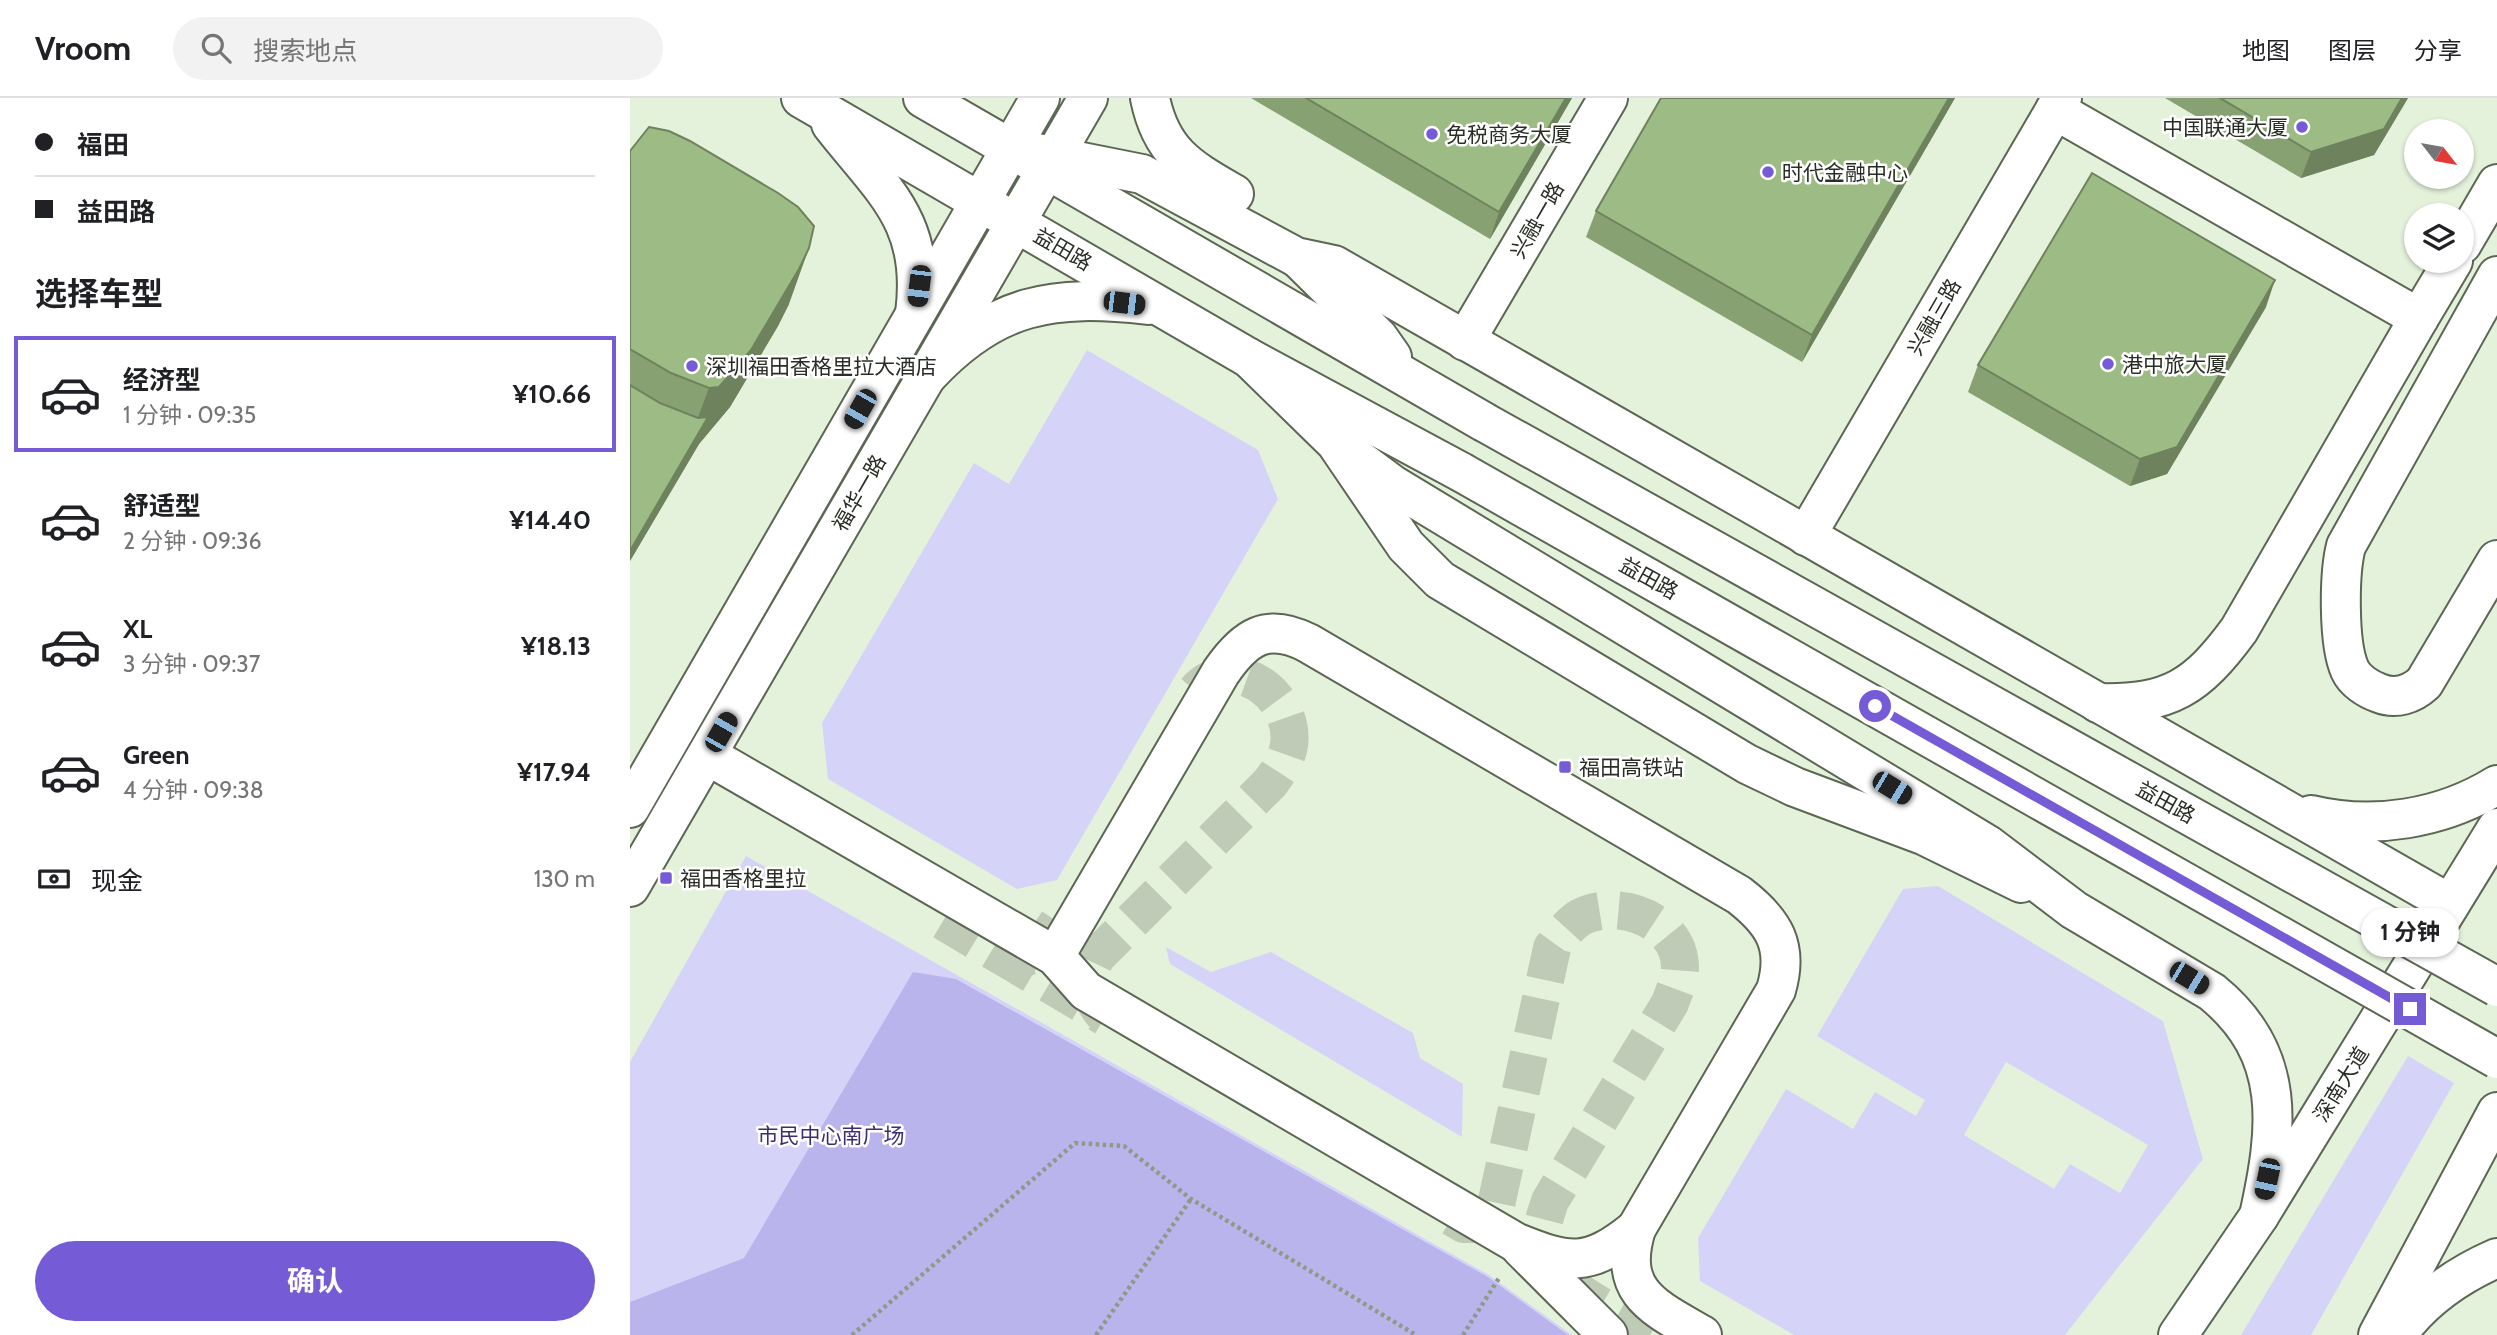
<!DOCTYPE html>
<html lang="zh">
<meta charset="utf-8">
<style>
:root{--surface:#fff;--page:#f2f2f2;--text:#202124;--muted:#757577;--line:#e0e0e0;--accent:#755bd6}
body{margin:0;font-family:Cabin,"Noto Sans SC",sans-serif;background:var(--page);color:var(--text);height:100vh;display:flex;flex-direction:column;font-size:26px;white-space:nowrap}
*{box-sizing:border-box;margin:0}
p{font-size:23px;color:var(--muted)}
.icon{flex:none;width:38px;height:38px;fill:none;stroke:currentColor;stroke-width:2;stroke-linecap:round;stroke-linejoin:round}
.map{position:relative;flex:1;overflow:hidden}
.drawer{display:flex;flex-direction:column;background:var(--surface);width:630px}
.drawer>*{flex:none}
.hud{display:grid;align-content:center;height:154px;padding:0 35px;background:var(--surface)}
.needle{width:46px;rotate:121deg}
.buttons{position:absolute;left:1774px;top:21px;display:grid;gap:14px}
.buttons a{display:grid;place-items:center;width:70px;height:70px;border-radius:50%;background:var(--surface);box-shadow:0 2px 5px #0004;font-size:35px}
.end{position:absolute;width:32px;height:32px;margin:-16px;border:9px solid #755bd6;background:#fff;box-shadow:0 0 0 4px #fff}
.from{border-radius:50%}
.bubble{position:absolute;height:49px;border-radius:24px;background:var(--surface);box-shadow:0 2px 5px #0004;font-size:23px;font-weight:700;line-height:49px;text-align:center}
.car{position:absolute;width:21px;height:42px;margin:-21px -10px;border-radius:9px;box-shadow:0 0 5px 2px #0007;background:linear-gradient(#222 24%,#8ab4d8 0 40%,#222 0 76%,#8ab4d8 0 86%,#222 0)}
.hud b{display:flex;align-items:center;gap:24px;height:66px;font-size:26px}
.hud b+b{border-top:2px solid var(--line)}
.hud i{width:18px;height:18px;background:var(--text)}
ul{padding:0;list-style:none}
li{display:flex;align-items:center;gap:21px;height:116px;margin:0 14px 10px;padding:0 21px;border:4px solid transparent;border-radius:0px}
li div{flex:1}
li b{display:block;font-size:26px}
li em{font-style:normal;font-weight:700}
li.on{border-color:var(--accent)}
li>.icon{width:63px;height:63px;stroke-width:1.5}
h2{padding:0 35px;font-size:32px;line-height:84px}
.pay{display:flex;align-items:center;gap:18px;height:77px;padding:0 35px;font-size:26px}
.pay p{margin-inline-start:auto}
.cta{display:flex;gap:14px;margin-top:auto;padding:14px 35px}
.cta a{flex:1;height:80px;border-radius:42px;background:var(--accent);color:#fff;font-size:28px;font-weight:700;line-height:80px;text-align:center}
header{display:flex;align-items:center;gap:42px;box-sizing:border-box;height:98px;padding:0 35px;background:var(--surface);border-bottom:2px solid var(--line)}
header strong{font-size:33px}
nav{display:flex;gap:38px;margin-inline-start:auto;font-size:24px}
.search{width:490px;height:63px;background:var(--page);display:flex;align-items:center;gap:18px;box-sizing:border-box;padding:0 24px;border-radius:38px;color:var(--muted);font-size:26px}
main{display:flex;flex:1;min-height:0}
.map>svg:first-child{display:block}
.green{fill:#d6d3f9;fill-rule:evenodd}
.forest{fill:#bab4ed}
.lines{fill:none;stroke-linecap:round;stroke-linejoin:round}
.minor-tunnel{stroke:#bfcbb7;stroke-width:38;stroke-dasharray:38 19;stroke-linecap:butt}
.minor-casing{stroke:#5b6753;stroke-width:42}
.major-casing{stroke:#5b6753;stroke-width:42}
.path{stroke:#909988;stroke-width:4.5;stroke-dasharray:3.5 3.5;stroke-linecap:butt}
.minor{stroke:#fff;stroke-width:38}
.major{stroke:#fff;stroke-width:38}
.major-bridge-casing{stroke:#5b6753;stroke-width:42;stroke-linecap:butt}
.major-bridge{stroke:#fff;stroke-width:38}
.wall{fill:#87a172}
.shaded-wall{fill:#6e835d}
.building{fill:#9dbb85;stroke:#6e835d;stroke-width:2}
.route{stroke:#755bd6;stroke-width:9}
.poi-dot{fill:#755bd6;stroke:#fff;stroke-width:2.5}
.labels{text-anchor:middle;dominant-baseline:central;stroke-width:5;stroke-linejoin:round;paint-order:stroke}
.poi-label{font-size:21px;fill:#292e25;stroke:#fff;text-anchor:start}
.street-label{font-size:21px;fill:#292e25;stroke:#fff}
.park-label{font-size:21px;fill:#3c2e71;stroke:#fff}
</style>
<header>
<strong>Vroom</strong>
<div class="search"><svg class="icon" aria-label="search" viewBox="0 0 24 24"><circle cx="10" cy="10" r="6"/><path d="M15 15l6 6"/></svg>搜索地点</div>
<nav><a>地图</a><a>图层</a><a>分享</a></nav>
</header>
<main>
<section class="drawer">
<div class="hud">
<b><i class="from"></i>福田</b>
<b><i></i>益田路</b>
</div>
<h2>选择车型</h2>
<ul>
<li class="on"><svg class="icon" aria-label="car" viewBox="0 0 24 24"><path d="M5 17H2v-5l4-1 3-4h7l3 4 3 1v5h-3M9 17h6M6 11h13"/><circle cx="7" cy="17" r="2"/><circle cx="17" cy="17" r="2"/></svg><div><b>经济型</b><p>1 分钟 · 09:35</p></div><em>¥10.66</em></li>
<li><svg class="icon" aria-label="car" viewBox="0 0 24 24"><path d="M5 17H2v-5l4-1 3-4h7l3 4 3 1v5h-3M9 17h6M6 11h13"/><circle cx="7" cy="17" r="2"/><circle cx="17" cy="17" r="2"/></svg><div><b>舒适型</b><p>2 分钟 · 09:36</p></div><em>¥14.40</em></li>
<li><svg class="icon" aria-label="car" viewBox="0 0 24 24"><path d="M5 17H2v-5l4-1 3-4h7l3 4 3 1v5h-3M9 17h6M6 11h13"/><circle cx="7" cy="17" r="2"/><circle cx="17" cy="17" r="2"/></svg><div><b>XL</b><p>3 分钟 · 09:37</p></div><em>¥18.13</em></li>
<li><svg class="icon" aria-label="car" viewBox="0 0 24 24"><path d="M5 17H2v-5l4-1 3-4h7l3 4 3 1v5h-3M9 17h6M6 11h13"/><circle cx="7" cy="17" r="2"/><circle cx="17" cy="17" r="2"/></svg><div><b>Green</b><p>4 分钟 · 09:38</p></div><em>¥17.94</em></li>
</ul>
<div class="pay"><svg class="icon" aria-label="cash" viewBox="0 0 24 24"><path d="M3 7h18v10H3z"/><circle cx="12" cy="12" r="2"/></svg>现金<p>130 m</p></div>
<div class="cta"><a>确认</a></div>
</section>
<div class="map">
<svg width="1867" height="1237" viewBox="0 0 1867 1237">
<rect width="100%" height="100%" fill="#e5f2db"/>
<g class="green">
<polygon points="457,252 628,352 648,401 427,782 387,791 198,681 192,625 344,365 379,386"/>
<polygon points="116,758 859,1177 942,1237 0,1237 0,964"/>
<path d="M 1308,788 L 1533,923 L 1573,1061 L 1435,1237 L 1164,1237 L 1070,1183 L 1068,1140 L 1156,991 L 1223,1031 L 1245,994 L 1286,1018 L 1295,1002 L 1187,938 L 1273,791 ZM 1376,964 L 1518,1047 L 1490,1095 L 1440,1066 L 1424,1091 L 1334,1037 Z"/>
<polygon points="536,849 581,874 641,854 783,935 790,960 833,986 832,1039 540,866"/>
<polygon points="1778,958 1824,985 1681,1237 1611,1237"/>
</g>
<polygon class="forest" points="283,874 326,881 858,1179 938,1237 0,1237 0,1204 114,1160"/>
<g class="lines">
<g class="minor-tunnel">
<polyline points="313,823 368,856 391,862 409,853 428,824"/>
<polyline points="370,857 475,919"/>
<path d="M 474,917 C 458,897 453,881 467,858 L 640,685 C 649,673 657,661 659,647 C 666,596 601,551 564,595"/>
<path d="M 822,1119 L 834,1126 L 850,1126 L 866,1107 L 922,850 C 930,839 939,826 951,819 C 989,800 1049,822 1050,869 C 1050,882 1044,893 1040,905 L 920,1103 C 914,1121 907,1141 915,1160 C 927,1190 997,1221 1025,1237"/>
</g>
<g class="minor-casing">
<g id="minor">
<polyline points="1425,12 1789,220 1823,163"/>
<polyline points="1832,146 1867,86"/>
<path d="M 1867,178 L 1716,448 C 1709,475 1708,546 1720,572 C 1725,583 1738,591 1749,595 C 1766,602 1782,596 1794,585 L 1867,462"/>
<polyline points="835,243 978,0"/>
<polyline points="708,348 776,448 810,482 1117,666 1165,689 1293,737 1391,785"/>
<polyline points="1176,438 1432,0"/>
<path d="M 77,657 L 425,858 L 456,893 L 885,1144 C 939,1166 958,1170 1006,1131"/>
<polyline points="0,710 410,0"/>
<polyline points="0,789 458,0"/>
<path d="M 425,858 L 591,574 C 615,539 637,524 678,545 L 1109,797 C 1144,824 1159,848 1146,892 L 1006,1131 C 987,1194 1023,1209 1072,1237"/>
<polyline points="891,1150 978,1237"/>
</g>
</g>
<g class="major-casing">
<g id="major">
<polyline points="171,0 619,260 831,374"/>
<polyline points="293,0 854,324"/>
<path d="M 520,0 C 531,55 559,70 604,96"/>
<path d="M 201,26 C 254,94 297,123 285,216"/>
<polyline points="381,50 512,76 666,159 704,167 1820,806"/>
<polyline points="669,161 748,239 762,259"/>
<path d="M 619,260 L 705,344 L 763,387 L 1358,747 L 1444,812 L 1582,894 C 1658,956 1648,1031 1629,1118"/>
<path d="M 298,277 C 365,205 423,196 518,207"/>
<path d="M 1468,605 C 1540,607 1567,589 1609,532 L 1789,220"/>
<path d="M 1681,717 C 1743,732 1812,721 1867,687"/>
<polyline points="1548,1237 1629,1118 1867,730"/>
<polyline points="1748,1237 1867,1014"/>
<path d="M 1767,1237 C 1792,1202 1828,1177 1867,1160"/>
</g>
</g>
<g class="path">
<polyline points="222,1237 445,1045 494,1048 561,1101 786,1237"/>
<polyline points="466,1237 561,1101"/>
<polyline points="833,1237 869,1180"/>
</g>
<use href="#minor" class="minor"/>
<use href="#major" class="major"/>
<g class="major-bridge-casing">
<g id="major-bridge">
<polyline points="854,324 1867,889"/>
<polyline points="831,374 1867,961"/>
</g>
</g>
<use href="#major-bridge" class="major-bridge"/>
</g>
<g class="wall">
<polygon points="621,0 942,0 860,141"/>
<polygon points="1031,0 1325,0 1172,264 956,139 966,113"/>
<polygon points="1535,0 1778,0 1744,57 1671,80"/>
<polygon points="0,53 159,206 148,228 100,309 69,346 0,463"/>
<polygon points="1636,209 1537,376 1500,388 1338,294 1348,267"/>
</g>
<g class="shaded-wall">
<polygon points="936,0 942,0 860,141 869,114"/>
<polygon points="1319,0 1325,0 1172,264 1182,237"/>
<polygon points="1772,0 1778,0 1744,57 1671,80 1681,54"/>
<polygon points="179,150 159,206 148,228 100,309 69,346 0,463 0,453 58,346 79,290"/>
<polygon points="1645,182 1636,209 1537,376 1500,388 1510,361"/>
</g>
<g class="building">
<polygon points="676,0 936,0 869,114"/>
<polygon points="1031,0 1319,0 1182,237 966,113"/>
<polygon points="1590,0 1772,0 1754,31 1681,54"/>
<polygon points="19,29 39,33 60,43 148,95 168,109 184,128 179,150 169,171 121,252 89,289 79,290 41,275 0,251 0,53"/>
<polygon points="1462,75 1645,182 1547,349 1510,361 1348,267"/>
<polygon points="0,287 30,305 68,320 78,319 0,453"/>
</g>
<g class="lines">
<polyline class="route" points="1245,608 1780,911"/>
</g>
<g class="poi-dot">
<circle cx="1672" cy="29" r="7"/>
<circle cx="802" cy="36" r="7"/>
<circle cx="1138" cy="74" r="7"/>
<circle cx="1478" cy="266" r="7"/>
<circle cx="62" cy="268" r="7"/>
<rect x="928" y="662" width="14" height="14" rx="3.5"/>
<rect x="29" y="773" width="14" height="14" rx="3.5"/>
</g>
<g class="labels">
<g class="poi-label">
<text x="1658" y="29" text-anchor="end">中国联通大厦</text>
<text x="816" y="36">免税商务大厦</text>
<text x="1152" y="74">时代金融中心</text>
<text x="1492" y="266">港中旅大厦</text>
<text x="76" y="268">深圳福田香格里拉大酒店</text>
<text x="949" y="669">福田高铁站</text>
<text x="50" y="780">福田香格里拉</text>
</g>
<g class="street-label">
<text transform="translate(907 122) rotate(-60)">兴融一路</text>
<text transform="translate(433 151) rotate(30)">益田路</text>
<text transform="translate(1304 219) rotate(-60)">兴融三路</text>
<text transform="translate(229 395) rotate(-60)">福华一路</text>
<text transform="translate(1019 480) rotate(29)">益田路</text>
<text transform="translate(1536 704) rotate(29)">益田路</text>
<text transform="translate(1711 986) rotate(-58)">深南大道</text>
</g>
<g class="park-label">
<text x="201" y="1037">市民中心南广场</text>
</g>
</g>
</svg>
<div class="buttons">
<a><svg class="needle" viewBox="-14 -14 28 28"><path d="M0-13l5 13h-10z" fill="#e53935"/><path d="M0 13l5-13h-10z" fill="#757577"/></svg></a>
<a><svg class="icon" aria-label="layers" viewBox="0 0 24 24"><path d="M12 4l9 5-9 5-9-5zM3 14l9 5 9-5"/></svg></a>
</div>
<i class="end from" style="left:1245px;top:608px"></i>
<i class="end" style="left:1780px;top:911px"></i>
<div class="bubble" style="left:1731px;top:810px;width:98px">1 分钟</div>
<i class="car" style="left:289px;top:188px;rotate:187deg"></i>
<i class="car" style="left:494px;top:205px;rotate:97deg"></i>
<i class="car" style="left:230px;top:311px;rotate:210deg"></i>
<i class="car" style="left:91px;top:634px;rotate:30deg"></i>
<i class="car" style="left:1262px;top:690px;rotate:121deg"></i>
<i class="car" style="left:1559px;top:880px;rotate:121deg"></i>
<i class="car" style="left:1637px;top:1081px;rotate:192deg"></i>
</div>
</main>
